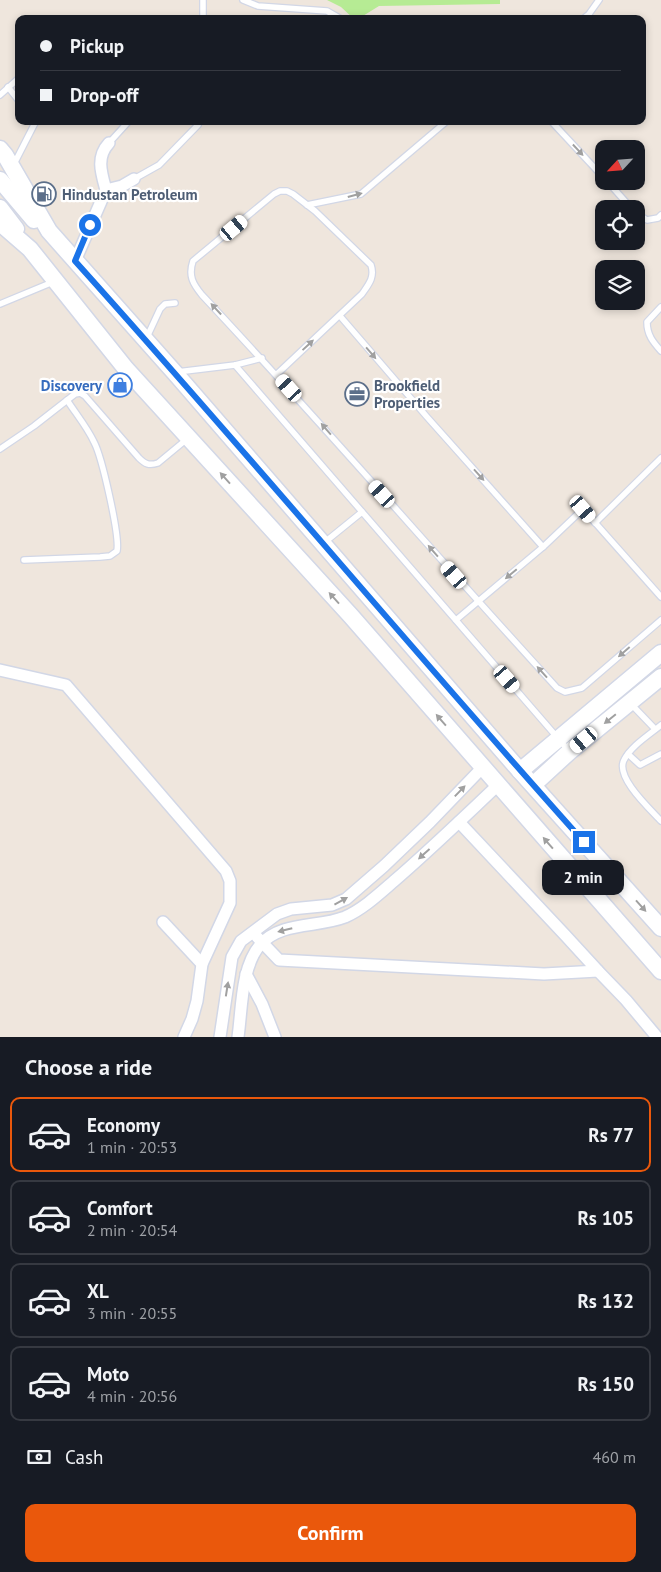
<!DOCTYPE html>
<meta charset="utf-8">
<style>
:root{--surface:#171b24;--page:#242831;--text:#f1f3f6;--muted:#9ea1a6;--line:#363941;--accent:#ea580c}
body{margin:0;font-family:"PT Sans",sans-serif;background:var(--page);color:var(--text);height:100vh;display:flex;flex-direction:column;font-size:19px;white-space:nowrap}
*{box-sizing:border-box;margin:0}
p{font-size:16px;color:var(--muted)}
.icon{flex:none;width:28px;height:28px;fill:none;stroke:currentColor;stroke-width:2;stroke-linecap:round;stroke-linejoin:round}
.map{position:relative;height:1037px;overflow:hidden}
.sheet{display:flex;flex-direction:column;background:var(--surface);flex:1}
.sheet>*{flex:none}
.banner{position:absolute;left:15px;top:15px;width:631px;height:110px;border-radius:10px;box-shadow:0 2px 8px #0003;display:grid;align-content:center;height:110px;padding:0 25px;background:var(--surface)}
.needle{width:32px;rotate:244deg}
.buttons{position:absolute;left:595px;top:140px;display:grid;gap:10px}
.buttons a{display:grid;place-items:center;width:50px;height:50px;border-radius:10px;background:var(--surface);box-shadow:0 2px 8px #0003;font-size:25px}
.end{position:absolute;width:22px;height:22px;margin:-11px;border:6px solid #1a73e8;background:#fff;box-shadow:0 0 0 2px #fff}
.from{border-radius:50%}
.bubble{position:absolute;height:35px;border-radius:10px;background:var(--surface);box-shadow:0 2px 8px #0003;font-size:16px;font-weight:800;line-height:35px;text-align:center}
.car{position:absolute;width:15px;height:30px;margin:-15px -8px;border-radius:6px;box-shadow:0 0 4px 1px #0007;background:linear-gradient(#fff 24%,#345 0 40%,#fff 0 76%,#345 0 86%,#fff 0)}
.banner b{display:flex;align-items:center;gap:18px;height:48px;font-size:19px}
.banner b+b{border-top:1px solid var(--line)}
.banner i{width:12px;height:12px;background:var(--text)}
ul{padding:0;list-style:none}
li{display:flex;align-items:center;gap:15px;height:75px;margin:0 10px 8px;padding:0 15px;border:2px solid var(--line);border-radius:10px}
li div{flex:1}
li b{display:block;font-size:19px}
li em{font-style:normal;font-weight:800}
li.selected{border-color:var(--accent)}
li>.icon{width:45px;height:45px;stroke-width:1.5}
h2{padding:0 25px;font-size:22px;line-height:60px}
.pay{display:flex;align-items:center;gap:12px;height:55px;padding:0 25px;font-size:19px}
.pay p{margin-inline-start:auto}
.primary-button{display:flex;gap:10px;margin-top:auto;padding:10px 25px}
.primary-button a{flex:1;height:58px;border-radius:10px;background:var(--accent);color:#fff;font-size:20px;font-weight:800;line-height:58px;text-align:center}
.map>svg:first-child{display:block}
.green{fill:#b6eb94}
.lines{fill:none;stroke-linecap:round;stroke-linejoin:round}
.lane-casing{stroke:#d2d7e6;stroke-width:8}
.street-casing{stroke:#d2d7e6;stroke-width:14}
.secondary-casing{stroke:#d2d7e6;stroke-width:19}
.lane{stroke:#fff;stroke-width:5.5}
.street{stroke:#fff;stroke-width:11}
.secondary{stroke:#fff;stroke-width:16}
.oneway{fill:#a0a0a0}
.route{stroke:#1a73e8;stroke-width:6}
.labels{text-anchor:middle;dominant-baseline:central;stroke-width:4.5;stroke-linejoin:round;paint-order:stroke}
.service-label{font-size:15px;font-weight:bold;fill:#4e5e75;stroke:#fff;text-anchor:start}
.shop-label{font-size:15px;font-weight:bold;fill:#366cbe;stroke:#fff;text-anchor:end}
</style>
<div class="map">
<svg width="661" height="1037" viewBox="0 0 661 1037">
<rect width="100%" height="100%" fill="#efe6dd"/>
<polygon class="green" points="327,0 500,0 500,4 379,6 358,19 354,19 341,7"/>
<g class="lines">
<g class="lane-casing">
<g id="lane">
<polyline points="203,0 203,19"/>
<polyline points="243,0 258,6 327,11 341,19"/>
<polyline points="583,19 589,14 599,0"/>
<polyline points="8,87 19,101"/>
<polyline points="0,95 19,78"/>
<polyline points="551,121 604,178"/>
<polyline points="109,143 129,121"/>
<polyline points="14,164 36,121"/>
<polyline points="134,179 159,165 198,125 199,121"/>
<polyline points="607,181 632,209"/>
<polyline points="307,205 361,194 447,121"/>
<polyline points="636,213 647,220 658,218 661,215"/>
<polyline points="0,304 53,282"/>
<path d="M 661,307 L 647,322 C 647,335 653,342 661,351"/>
<polyline points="340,316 427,417 543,547"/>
<polyline points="147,337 160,309 165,304 175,303"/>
<polyline points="235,365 569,751"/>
<polyline points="177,372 235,365 262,358"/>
<path d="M 277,374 L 362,294 C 369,284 375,277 371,265 L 315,211 L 293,194 L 287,191 L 280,191 L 274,194 L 193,261 C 188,276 193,284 202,295 C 323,424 438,558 557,688 L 565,692 L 582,688 L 661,620"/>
<path d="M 0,449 L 34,426 L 75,394 L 80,393 L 85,396 L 139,458 C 145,464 149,466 158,463 L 187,439"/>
<polyline points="595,523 661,458"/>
<polyline points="325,542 362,512"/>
<path d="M 24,560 L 100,557 L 110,556 L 117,551 C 120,536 102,457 94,442 C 87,427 76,414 67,400"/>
<polyline points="456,620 543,547 583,509 661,597"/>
<polyline points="631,704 655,729"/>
<path d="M 661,725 C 649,735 631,746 624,760 C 615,777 650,809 661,821"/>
<polyline points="628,754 640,765 661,754"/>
</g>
</g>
<g class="street-casing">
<g id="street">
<path d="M 106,190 C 101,172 96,157 109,143"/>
<polyline points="75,261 106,190 122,186 134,179"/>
<polyline points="0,670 66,685 226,871 230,881 230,903 202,964 197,1001 192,1019 184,1037"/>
<polyline points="459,822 565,935 598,971 626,1000 657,1037"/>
<polyline points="163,922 202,964"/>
<polyline points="257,937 279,960 544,974 598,971"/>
<polyline points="246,974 262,1004 275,1037"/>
<polyline points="220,1037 232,957 241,941 277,914 291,909 332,905 346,899 384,866 430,822 482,768"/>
<path d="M 238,1037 C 242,1009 241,967 260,945 C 281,921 317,928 345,917 C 363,909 379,894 394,881 C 430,850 464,817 498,785"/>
</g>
</g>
<g class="secondary-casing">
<g id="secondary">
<polyline points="0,149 5,155 49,231 175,373 520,771 661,928"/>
<polyline points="0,180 34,220"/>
<polyline points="0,208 16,229"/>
<polyline points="0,223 30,249 126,369 351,616 661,971"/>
<polyline points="520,771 661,653"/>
<polyline points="533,785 569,752 661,677"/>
</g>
</g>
<use href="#lane" class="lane"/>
<use href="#street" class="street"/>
<use href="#secondary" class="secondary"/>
</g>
<defs><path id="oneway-solid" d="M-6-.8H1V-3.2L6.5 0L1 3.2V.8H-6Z" transform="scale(1.25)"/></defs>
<g class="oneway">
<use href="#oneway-solid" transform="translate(578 150) rotate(47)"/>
<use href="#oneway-solid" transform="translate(355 195) rotate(-15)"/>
<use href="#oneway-solid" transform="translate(216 309) rotate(-133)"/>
<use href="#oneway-solid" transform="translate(308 345) rotate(-43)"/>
<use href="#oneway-solid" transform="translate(371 353) rotate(49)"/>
<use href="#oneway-solid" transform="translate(326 429) rotate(-131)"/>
<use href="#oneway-solid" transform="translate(479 475) rotate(48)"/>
<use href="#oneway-solid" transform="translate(225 478) rotate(-132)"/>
<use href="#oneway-solid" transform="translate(433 551) rotate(-131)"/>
<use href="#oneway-solid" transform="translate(511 574) rotate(140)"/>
<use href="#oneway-solid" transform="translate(334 598) rotate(-132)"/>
<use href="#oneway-solid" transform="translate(624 652) rotate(139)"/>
<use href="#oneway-solid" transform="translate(542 672) rotate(-132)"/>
<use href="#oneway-solid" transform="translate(610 719) rotate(141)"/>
<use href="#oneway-solid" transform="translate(441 720) rotate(-131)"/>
<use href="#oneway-solid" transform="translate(460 791) rotate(-46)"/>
<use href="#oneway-solid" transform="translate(548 843) rotate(-131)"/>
<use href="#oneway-solid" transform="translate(424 854) rotate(138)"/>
<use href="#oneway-solid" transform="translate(341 901) rotate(-29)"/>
<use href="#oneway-solid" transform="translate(641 906) rotate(48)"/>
<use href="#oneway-solid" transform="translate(285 930) rotate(166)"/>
<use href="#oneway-solid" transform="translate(227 989) rotate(-81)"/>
</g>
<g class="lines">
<path class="route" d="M 90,225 L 75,261 C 247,452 412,650 584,842"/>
</g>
<defs>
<g id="fuel-ring" transform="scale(1.25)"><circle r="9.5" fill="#fff" stroke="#5c6f8a" stroke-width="1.5"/><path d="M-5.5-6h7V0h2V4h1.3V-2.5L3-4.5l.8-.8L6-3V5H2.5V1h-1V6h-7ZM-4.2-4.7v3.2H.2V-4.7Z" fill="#5c6f8a"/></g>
<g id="shop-ring" transform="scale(1.25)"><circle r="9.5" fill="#fff" stroke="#3f7fe0" stroke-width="1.5"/><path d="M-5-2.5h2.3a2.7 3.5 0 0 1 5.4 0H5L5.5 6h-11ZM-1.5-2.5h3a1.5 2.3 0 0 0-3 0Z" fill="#3f7fe0"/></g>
<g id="office-ring" transform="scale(1.25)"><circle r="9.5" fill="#fff" stroke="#5c6f8a" stroke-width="1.5"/><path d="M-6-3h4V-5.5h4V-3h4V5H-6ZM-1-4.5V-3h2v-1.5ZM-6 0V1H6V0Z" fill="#5c6f8a"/></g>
</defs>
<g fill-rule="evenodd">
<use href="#fuel-ring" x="44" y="194"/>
<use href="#shop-ring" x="120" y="385"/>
<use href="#office-ring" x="357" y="394"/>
</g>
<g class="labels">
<g class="service-label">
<text x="62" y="194">Hindustan Petroleum</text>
<text x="374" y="385">Brookfield<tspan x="374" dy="17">Properties</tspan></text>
</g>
<g class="shop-label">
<text x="102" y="385">Discovery</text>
</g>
</g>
</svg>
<div class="buttons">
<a><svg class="needle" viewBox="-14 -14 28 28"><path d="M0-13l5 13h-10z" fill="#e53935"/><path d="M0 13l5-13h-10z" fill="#9ea1a6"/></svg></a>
<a><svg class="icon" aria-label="locate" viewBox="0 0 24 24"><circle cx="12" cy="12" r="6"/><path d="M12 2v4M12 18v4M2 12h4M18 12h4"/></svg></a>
<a><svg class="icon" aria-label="layers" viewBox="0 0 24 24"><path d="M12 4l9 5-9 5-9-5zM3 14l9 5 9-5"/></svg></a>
</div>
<i class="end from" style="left:90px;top:225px"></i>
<i class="end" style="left:584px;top:842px"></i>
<div class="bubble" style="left:542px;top:860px;width:82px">2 min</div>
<i class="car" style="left:234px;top:228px;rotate:50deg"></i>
<i class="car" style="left:289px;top:388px;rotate:318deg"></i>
<i class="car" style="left:382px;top:494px;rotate:318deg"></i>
<i class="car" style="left:583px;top:509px;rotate:139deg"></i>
<i class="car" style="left:454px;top:575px;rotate:319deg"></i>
<i class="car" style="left:507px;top:679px;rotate:139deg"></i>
<i class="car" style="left:584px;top:740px;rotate:230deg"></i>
<div class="banner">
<b><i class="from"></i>Pickup</b>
<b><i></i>Drop-off</b>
</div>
</div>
<section class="sheet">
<h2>Choose a ride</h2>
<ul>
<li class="selected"><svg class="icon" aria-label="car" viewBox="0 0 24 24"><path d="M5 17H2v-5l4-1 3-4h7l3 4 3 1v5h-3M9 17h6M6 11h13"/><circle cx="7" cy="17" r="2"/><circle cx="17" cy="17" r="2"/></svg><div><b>Economy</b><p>1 min · 20:53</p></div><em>Rs 77</em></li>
<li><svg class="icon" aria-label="car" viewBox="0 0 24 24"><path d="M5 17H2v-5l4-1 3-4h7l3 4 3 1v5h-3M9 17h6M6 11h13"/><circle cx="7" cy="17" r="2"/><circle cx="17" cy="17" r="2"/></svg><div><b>Comfort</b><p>2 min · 20:54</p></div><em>Rs 105</em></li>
<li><svg class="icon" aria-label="car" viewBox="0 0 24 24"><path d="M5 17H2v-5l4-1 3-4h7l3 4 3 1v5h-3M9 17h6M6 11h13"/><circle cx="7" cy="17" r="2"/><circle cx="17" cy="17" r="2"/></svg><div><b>XL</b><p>3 min · 20:55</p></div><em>Rs 132</em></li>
<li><svg class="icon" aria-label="car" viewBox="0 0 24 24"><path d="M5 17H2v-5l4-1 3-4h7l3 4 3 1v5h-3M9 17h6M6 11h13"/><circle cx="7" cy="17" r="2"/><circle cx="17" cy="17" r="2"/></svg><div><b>Moto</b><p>4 min · 20:56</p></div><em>Rs 150</em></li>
</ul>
<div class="pay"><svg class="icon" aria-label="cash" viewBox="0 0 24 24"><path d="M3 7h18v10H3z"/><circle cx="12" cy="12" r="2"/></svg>Cash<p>460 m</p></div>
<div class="primary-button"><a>Confirm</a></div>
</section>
